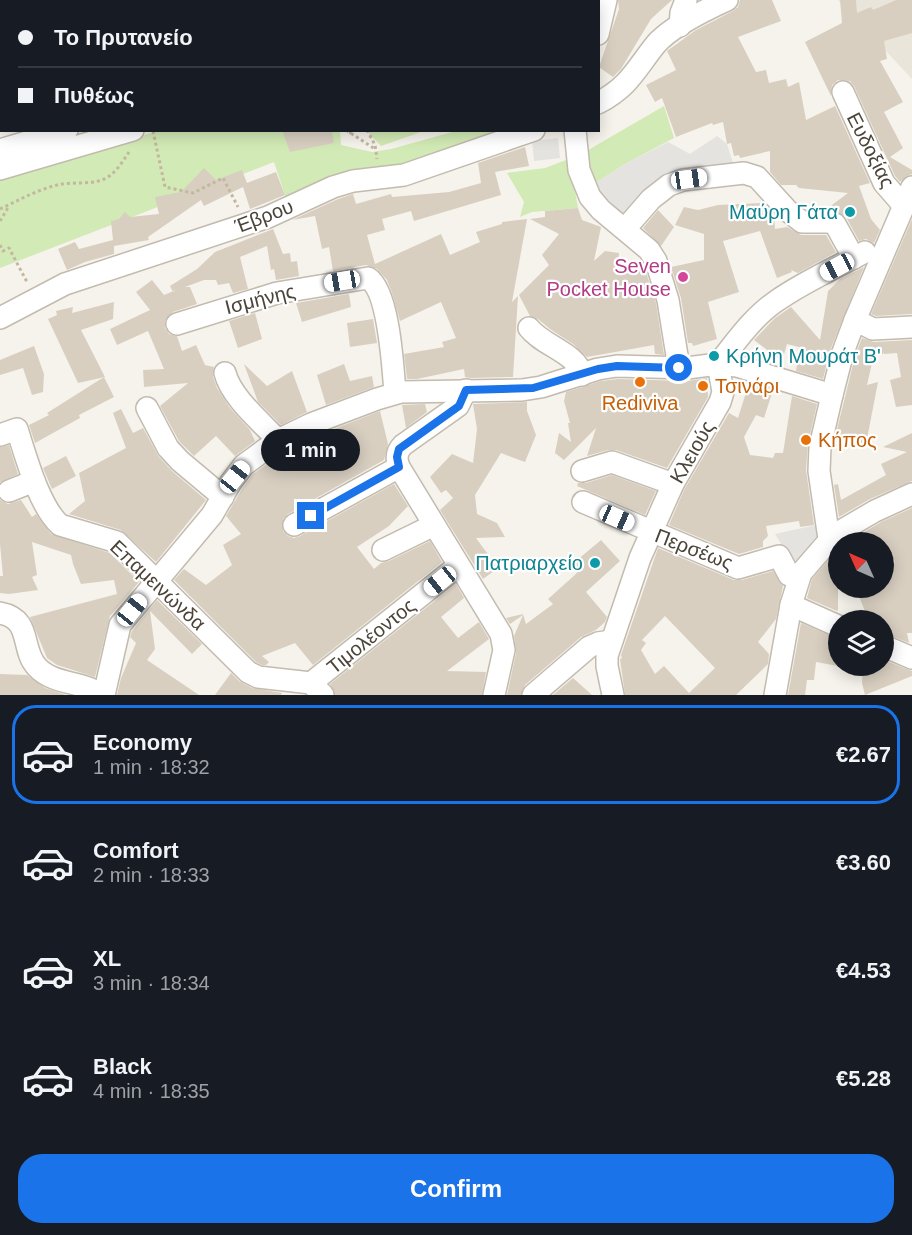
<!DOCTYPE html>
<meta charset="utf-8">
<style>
:root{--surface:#171b24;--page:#242831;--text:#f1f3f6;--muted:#9ea1a6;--line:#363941;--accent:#1a73e8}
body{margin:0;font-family:Arial,sans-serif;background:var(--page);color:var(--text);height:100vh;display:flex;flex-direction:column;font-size:22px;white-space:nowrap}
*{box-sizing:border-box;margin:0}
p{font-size:20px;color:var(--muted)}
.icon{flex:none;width:33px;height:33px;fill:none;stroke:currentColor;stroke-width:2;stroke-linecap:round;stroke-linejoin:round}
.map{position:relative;height:695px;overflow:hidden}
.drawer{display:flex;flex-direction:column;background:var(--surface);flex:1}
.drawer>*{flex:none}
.top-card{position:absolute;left:0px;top:0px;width:600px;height:132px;box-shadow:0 3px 15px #0003;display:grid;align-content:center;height:132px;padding:0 18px;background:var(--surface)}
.needle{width:39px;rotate:315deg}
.buttons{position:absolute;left:828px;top:532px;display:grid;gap:12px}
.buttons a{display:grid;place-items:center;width:66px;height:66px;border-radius:50%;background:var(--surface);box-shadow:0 3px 15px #0003;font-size:30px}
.end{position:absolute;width:27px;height:27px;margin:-14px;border:8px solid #1a73e8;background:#fff;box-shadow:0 0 0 3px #fff}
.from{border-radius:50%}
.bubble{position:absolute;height:42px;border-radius:21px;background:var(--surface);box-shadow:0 3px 15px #0003;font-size:20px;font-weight:800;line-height:42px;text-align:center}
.car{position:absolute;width:18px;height:36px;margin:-18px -9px;border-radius:8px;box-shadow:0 0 4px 2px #0007;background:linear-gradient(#fff 24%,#345 0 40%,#fff 0 76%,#345 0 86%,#fff 0)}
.top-card b{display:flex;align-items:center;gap:21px;height:57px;font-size:22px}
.top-card b+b{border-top:2px solid var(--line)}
.top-card i{width:15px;height:15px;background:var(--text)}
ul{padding:10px 0 0;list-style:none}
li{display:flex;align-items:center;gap:18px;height:99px;margin:0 12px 9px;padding:0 6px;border:3px solid transparent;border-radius:24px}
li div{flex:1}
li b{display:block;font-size:22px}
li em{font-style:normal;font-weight:800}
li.current{border-color:var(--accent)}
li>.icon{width:54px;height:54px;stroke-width:1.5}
.action{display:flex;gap:12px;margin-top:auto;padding:12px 18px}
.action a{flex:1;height:69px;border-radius:24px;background:var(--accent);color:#fff;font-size:24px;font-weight:800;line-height:69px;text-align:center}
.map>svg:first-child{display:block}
.residential{fill:#eae5da}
.green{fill:#d2eab5}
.parking{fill:#e5e3e0}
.building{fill:#d8cfc1;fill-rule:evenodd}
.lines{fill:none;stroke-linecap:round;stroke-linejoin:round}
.minor-casing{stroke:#c2bbae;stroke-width:24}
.path{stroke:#c4b79f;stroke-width:3;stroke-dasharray:3 3;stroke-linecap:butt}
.minor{stroke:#fff;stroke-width:21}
.route{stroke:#1a73e8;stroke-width:8}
.culture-dot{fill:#0f9aa8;stroke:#fff;stroke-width:2}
.hotel-dot{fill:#d1479c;stroke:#fff;stroke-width:2}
.food-dot{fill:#e8710a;stroke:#fff;stroke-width:2}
.labels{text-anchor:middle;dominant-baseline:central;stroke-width:4.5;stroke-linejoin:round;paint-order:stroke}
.street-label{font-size:20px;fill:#4b4439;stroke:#fff}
.culture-label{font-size:20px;fill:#0d838f;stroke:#fff;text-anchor:end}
.hotel-label{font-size:20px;fill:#b23c85;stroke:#fff;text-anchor:end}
.food-label{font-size:20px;fill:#c56008;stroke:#fff;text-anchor:start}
</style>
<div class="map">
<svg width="912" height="695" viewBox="0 0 912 695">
<rect width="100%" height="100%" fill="#f6f3ec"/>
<polygon class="residential" points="838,0 912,0 912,79"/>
<g class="green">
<polygon points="664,106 674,138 625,164 594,184 583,153"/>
<polygon points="157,131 340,131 341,145 372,152 391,149 456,131 515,131 288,204 274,162 0,268 0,179"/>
<polygon points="367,131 424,131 381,146"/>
<polygon points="566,160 572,173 578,208 532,212 520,217 524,202 507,173 545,168"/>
</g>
<g class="parking">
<polygon points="717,136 727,144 733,163 688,171 625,216 612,204 594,184 625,164 668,142 690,154"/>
<polygon points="558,138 560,158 534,161 532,141"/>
<polygon points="816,525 820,542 797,570 775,534"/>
</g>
<g class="building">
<polygon points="618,0 672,0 651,19 621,69 613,77 599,67 619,9"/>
<polygon points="740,0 772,0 781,21 738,37 756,72 766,70 769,83 786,79 788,87 799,82 806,120 835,106 870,183 859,186 871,219 880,230 874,243 866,239 859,241 846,217 838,212 828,208 848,193 799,188 796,185 781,185 770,172 770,151 740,158 739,155 734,156 731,143 727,144 723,122 713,125 712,123 676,137 662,98 655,102 646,85 676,70 667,51 696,30 733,11 738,7"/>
<polygon points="840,0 856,0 857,13 871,7 873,10 896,0 912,0 912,33 884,41 887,59 880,61 903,102 884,112 903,148 890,157 912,170 912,174 905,177 900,182 895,176 854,86 850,81 838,80 832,85 831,96 805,42 842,23"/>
<polygon points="282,130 332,130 334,143 290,152"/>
<polygon points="525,147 529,166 495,172 501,195 414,221 411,211 382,219 385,230 367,235 375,264 441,234 450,255 480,242 476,232 502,224 502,222 527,219 512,302 518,296 513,377 470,378 465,377 464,369 417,379 407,379 404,354 444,347 442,342 456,338 441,302 400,321 392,293 387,280 377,269 366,265 333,271 329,247 322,249 315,216 292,220 338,199 353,194 356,204 391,194 392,197 449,192 481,183 478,163"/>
<polygon points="204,168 216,180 242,170 247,183 276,172 285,195 250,209 243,187 204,206 201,200 148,237 149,240 114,246 114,244 114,254 85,262 67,270 58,249 75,242 79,249 113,240 111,221 119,219 125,212 130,217 159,214 155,197 181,192"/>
<polygon points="763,203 774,215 775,229 787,227 801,235 826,235 836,252 798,273 791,270 792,272 777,278 760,231 723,241 739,292 708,302 717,339 693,346 692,343 688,343 681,298 671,267 704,260 704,234 675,225 684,207 698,210 718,205"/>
<polygon points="578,208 582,220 601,227 594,261 605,251 619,253 618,266 641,261 644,266 642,273 646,272 656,303 664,355 655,354 654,345 587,357 573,344 550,329 538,319 530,316 519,295 549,265 542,255 559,234 530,219 545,217 545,211"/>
<polygon points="658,210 674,227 661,246 643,228"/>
<polygon points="912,219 912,314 876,316 871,314"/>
<polygon points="273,229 283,254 290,253 291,262 297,261 299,276 276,280 274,269 271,270 267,246 240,257 248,289 233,293 229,283 218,285 216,280 204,280 185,287 190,287 197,304 173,312 165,321 165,328 169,334 177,336 182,351 196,345 205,365 214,367 213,377 217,388 230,408 250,430 255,441 235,456 216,436 194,456 179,441 160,406 188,383 144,387 143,370 164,369 148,331 117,345 110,329 150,310 136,292 152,280 164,295 176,290 173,292 170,286 197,269 215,252"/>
<polygon points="864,267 831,348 823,379 796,371 799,347 787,344 782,361 754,340 775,318 791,307 820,340 828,291 840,279"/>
<polygon points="349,294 351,307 302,322 296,303"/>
<polygon points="114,302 113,319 81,330 105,377 78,383 48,319 57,315 56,311 73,307 72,313"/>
<polygon points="255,313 262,339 238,348 229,321"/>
<polygon points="373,319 377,343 350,347 347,323"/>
<polygon points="862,338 874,342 912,340 912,405 896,407 890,380 901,377 897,353 884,354 884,352 883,354 874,354 867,385 878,382 866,444 835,438 855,356"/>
<polygon points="34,346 44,374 43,392 32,395 23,368 0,375 0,360"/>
<polygon points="244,364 267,386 292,371 307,412 281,425 258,402"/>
<polygon points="344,364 350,381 372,376 374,387 326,405 317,375"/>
<polygon points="104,377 114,397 79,415 80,418 35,443 29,425 49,415 47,413"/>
<polygon points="707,378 708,397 667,468 616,450 608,450 587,456 596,428 564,460 555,453 559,433 571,442 568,423 570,423 564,401 566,392 601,381 618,379 687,381"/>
<polygon points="749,383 773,390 764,418 756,415 744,437 750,455 773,458 775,453 783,453 792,396 817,404 808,444 806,470 814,525 800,527 799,521 766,526 768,536 763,541 763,547 739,554 669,525 684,490 729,413 738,418"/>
<polygon points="527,402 527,411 536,435 525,462 501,453 475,495 477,514 497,523 505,537 476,538 498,568 483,579 440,510 453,498 446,490 441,493 430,477 452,454 473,463 477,429 473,404"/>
<polygon points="425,404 427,412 406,428 402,405"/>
<polygon points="121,409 133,433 143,428 159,457 172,471 206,500 156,562 121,530 69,514 85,501 79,473 126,448 113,413"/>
<polygon points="380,411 388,444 384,460 288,514 283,519 283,531 288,536 294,538 300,536 394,484 408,506 389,526 357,547 374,569 381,563 389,561 430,541 442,562 313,665 295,643 262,656 269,662 266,665 262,665 256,662 174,580 184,569 206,585 232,565 223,545 241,534 226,516 242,489 253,474 285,451 316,436"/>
<polygon points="912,433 912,481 870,499 839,517 834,485 838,484 841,500 886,475 881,464 907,452 883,447"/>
<polygon points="9,445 18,474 0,482 0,447"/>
<polygon points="66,456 76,476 52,489 43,468"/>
<polygon points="612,475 656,491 645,515 577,486 578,483 586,483"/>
<polygon points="0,500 8,504 21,500 32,517 36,514 51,534 110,553 139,582 110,616 95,677 57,665 47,658 30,617 117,594 114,580 81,584 73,564 71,555 32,542 37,575 32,577 38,590 9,594 0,593 0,576 3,576 0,544"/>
<polygon points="912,508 912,633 907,633 909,643 884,633 884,621 874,621 866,614 856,588 884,588 884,569 895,562 886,543 846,543 881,522"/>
<polygon points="601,540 620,561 586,592 607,617 605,622 596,630 581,637 525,685 521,695 507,695 516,653 514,636 523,615 510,624 506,618 523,614 526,624 553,604 548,599 577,573 570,566"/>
<path d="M 658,548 L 734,580 L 742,580 L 773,571 L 783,586 L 776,619 L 758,642 L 769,654 L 768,664 L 736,695 L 625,695 L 620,659 L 622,658 L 621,655 ZM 665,616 L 715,668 L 689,693 L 664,666 L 655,674 L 641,650 L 646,643 L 642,640 Z"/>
<polygon points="838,549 838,610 837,611 807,598 812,579"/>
<polygon points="456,584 464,598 441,617 458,638 479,622 489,639 447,671 486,672 482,695 335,695 330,684"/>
<polygon points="157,600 202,644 192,654 150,611 155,649 147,660 199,695 117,695 121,678 136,643 130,637 132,631"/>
<polygon points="801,623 838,639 838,666 816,662 814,680 807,680 805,695 788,695"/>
<polygon points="884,660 912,671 912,676 865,695 862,683 863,666 884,666"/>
<polygon points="231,673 239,681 252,688 282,693 281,695 215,695"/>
<polygon points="0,674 27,675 45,688 66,695 0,695"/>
<polygon points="573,678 592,695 553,695"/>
</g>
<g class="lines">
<g class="minor-casing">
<g id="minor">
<polyline points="173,0 180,2"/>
<polyline points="22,2 27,0"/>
<polyline points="503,2 506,0"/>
<polyline points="529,2 530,0"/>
<polyline points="0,7 2,7"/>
<polyline points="680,26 681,13 686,0"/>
<polyline points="598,34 606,0"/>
<polyline points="843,92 884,183 904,206"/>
<path d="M 598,103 C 630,86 635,70 656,44 C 672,26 705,10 727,0"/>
<polyline points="575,130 579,170 590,197 601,210 649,250 656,261 668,300 679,368"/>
<polyline points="0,150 67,130"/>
<polyline points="0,169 133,130"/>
<polyline points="625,229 651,199 669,185 683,180 744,173 757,177 788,211 802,222 828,222 835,224 854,258"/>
<polyline points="0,318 65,284 268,217 333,187 353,181 404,175 534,130"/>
<polyline points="855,320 873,329 912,327"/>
<path d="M 177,324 L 277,293 L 368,278 C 389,291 393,368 395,393"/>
<path d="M 529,328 C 543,346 576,352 582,375"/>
<path d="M 718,364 C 735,343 752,318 775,302 C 803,282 835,268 865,252"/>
<path d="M 225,373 C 231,397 261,422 278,440"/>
<path d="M 466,390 L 458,406 L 403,445 C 396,452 396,459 399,467 L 501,634 L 504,650 L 494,695"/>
<polyline points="147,408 168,448 180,461 223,497"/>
<path d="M 0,435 L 17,429 C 26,457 39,506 60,525 L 117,542 L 248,672 L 258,677 L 311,683 L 323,695"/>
<polyline points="582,471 612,462 673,484"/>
<polyline points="9,491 34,481"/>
<polyline points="583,502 738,568 779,556 789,575 798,579"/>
<polyline points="294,525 399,467"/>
<polyline points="829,539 819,471 820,447 832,395 843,352 855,320 912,187"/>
<polyline points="383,550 434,525"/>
<polyline points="791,605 838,626"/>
<path d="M 0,613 C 33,619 20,649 37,667 C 53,685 84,681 102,695"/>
<polyline points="884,646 912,658"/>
<polyline points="311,683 458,566"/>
<polyline points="104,695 120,625 212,515 231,482 244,465 278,440 311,424 377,399 401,392 522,390 541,387 598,369 617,366 687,368 718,364 737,366 832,395"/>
<polyline points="533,695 589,647 598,643 611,641"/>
<polyline points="613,695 607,666 607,656 640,558 673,484 720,402 723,392 718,364"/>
<polyline points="775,695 791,605 801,573 834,535 875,511 912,494"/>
</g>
</g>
<g class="path">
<polyline points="346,130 375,149"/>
<polyline points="367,130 375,145 377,159"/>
<polyline points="153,131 165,187 193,193 223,178 238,207"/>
<polyline points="349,133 357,130"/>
<path d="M 0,209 C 19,200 37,190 57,185 C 73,181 94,186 108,177 C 117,171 123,161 129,152"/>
<polyline points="0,221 9,206"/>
<polyline points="0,245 3,251 9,248 27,282"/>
</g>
<use href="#minor" class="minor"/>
</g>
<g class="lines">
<polyline class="route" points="311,516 399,467 397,457 399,449 459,406 466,390 533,388 598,369 617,366 679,368"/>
</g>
<g class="culture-dot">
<circle cx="850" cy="212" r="6"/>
<circle cx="714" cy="356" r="6"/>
<circle cx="595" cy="563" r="6"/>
</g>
<circle class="hotel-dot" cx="683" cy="277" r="6"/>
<g class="food-dot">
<circle cx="640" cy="382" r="6"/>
<circle cx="703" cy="386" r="6"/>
<circle cx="806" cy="440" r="6"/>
</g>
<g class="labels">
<g class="street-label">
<text transform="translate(871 150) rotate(63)">Ευδοξίας</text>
<text transform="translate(264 216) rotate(-21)">Έβρου</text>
<text transform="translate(260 299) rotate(-14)">Ισμήνης</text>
<text transform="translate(692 452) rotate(-60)">Κλειούς</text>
<text transform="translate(694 549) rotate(21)">Περσέως</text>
<text transform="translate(158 585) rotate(43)">Επαμεινώνδα</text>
<text transform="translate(371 636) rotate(-39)">Τιμολέοντος</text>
</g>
<g class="culture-label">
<text x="838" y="212">Μαύρη Γάτα</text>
<text x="726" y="356" text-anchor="start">Κρήνη Μουράτ Β'</text>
<text x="583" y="563">Πατριαρχείο</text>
</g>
<g class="hotel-label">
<text x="671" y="266">Seven<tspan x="671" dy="23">Pocket House</tspan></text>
</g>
<g class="food-label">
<text x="715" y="386">Τσινάρι</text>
<text x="640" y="403" text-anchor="middle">Rediviva</text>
<text x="818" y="440">Κήπος</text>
</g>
</g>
</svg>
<div class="buttons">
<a><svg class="needle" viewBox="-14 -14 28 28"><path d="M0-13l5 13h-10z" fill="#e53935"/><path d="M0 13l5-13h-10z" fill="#9ea1a6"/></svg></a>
<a><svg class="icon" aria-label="layers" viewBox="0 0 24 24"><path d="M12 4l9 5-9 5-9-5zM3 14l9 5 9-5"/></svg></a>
</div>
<i class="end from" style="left:679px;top:368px"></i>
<i class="end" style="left:311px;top:516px"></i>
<div class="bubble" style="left:261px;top:429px;width:99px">1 min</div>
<i class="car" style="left:689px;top:179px;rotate:82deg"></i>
<i class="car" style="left:837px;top:267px;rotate:242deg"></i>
<i class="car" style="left:342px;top:281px;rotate:260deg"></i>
<i class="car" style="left:235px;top:477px;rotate:39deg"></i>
<i class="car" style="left:617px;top:518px;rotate:114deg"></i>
<i class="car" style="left:440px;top:581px;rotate:231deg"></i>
<i class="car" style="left:132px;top:610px;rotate:39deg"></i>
<div class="top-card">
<b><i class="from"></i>Το Πρυτανείο</b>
<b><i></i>Πυθέως</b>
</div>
</div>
<section class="drawer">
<ul>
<li class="current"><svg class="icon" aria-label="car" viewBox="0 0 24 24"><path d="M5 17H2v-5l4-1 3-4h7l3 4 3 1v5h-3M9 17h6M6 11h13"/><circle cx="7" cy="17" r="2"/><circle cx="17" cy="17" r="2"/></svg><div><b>Economy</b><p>1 min · 18:32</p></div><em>€2.67</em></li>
<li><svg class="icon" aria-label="car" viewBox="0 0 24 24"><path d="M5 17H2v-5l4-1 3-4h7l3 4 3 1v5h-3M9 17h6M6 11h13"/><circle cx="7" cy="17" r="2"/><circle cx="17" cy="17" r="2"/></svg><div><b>Comfort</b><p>2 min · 18:33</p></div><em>€3.60</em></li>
<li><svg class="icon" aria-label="car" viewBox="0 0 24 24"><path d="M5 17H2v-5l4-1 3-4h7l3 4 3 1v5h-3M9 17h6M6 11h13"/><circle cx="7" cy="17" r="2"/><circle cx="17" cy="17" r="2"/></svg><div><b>XL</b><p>3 min · 18:34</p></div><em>€4.53</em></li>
<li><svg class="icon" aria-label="car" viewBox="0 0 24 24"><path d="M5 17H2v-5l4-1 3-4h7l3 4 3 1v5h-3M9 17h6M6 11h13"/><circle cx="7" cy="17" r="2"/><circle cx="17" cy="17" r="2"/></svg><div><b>Black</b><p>4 min · 18:35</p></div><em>€5.28</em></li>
</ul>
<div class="action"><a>Confirm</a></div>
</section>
